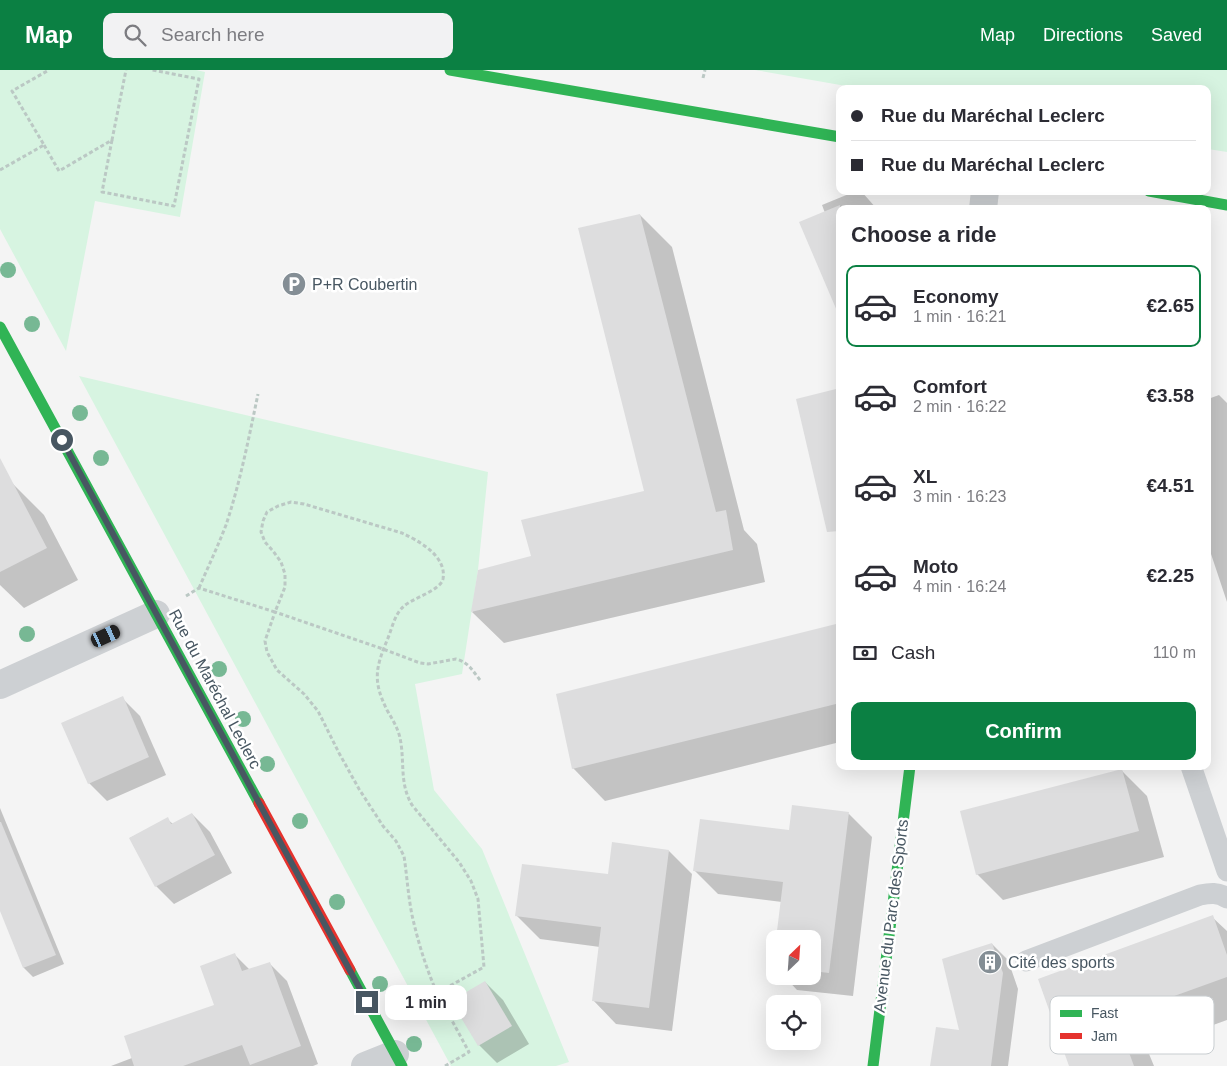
<!DOCTYPE html>
<meta charset="utf-8">
<style>
:root{--surface:#fff;--page:#f2f2f3;--text:#2b2b33;--muted:#7c7c81;--line:#e1e1e2;--accent:#0b8043}
body{margin:0;font-family:Arial,sans-serif;background:var(--page);color:var(--text);height:100vh;display:flex;flex-direction:column;font-size:19px;white-space:nowrap}
*{box-sizing:border-box;margin:0}
p{font-size:16px;color:var(--muted)}
.icon{flex:none;width:28px;height:28px;fill:none;stroke:currentColor;stroke-width:2;stroke-linecap:round;stroke-linejoin:round}
.map{position:relative;flex:1;overflow:hidden}
.panel{position:absolute;left:836px;top:135px;width:375px;height:565px;display:flex;flex-direction:column;background:var(--surface);border-radius:10px;box-shadow:0 5px 20px #0002}
.panel>*{flex:none}
.hud{position:absolute;left:836px;top:15px;width:375px;height:110px;border-radius:10px;box-shadow:0 5px 20px #0002;display:grid;align-content:center;height:110px;padding:0 15px;background:var(--surface)}
.needle{width:32px;rotate:25deg}
.fabs{position:absolute;left:766px;top:860px;display:grid;gap:10px}
.fabs a{display:grid;place-items:center;width:55px;height:55px;border-radius:10px;background:var(--surface);box-shadow:0 5px 20px #0002;font-size:25px}
.end{position:absolute;width:22px;height:22px;margin:-11px;border:6px solid #485762;background:#fff;box-shadow:0 0 0 2px #fff}
.from{border-radius:50%}
.bubble{position:absolute;height:35px;border-radius:10px;background:var(--surface);box-shadow:0 5px 20px #0002;font-size:16px;font-weight:700;line-height:35px;text-align:center}
.car{position:absolute;width:15px;height:30px;margin:-15px -8px;border-radius:6px;box-shadow:0 0 4px 1px #0007;background:linear-gradient(#222 24%,#8ab4d8 0 40%,#222 0 76%,#8ab4d8 0 86%,#222 0)}
.hud b{display:flex;align-items:center;gap:18px;height:48px;font-size:19px}
.hud b+b{border-top:1px solid var(--line)}
.hud i{width:12px;height:12px;background:var(--text)}
ul{padding:0;list-style:none}
li{display:flex;align-items:center;gap:15px;height:82px;margin:0 10px 8px;padding:0 5px;border:2px solid transparent;border-radius:10px}
li div{flex:1}
li b{display:block;font-size:19px}
li em{font-style:normal;font-weight:700}
li.selected{border-color:var(--accent)}
li>.icon{width:45px;height:45px;stroke-width:1.5}
h2{padding:0 15px;font-size:22px;line-height:60px}
.pay{display:flex;align-items:center;gap:12px;height:55px;padding:0 15px;font-size:19px}
.pay p{margin-inline-start:auto}
.button{display:flex;gap:10px;margin-top:auto;padding:10px 15px}
.button a{flex:1;height:58px;border-radius:10px;background:var(--accent);color:#fff;font-size:20px;font-weight:700;line-height:58px;text-align:center}
header{display:flex;align-items:center;gap:30px;box-sizing:border-box;height:70px;padding:0 25px;background:var(--accent);color:#fff}
header strong{font-size:24px}
nav{display:flex;gap:28px;margin-inline-start:auto;font-size:18px}
.search{width:350px;height:45px;background:var(--page);display:flex;align-items:center;gap:12px;box-sizing:border-box;padding:0 18px;border-radius:10px;color:var(--muted);font-size:19px}
.map>svg:first-child{display:block}
.green{fill:#d7f4e1}
.shadow{fill:#0003}
.building{fill:#ddddde}
.lines{fill:none;stroke-linecap:round;stroke-linejoin:round}
.path{stroke:#bbc8c4;stroke-width:3;stroke-dasharray:4 2.5;stroke-linecap:butt}
.lane{stroke:#cdd0d3;stroke-width:21}
.street{stroke:#cdd0d3;stroke-width:28}
.fast{stroke:#30b455;stroke-width:11}
.jam{stroke:#e5322d;stroke-width:11}
.tree{fill:#77b894}
.route{stroke:#485762;stroke-width:6}
.labels{text-anchor:middle;dominant-baseline:central;stroke-width:5;stroke-linejoin:round;paint-order:stroke}
.poi-label{font-size:16px;fill:#485762;stroke:#fff;text-anchor:start}
.street-label{font-size:16px;fill:#485762;stroke:#fff}
.key{fill:#fff;stroke:#c8cdd0;stroke-width:1}
.key-label{font-size:14px;fill:#485762}
</style>
<header>
<strong>Map</strong>
<div class="search"><svg class="icon" aria-label="search" viewBox="0 0 24 24"><circle cx="10" cy="10" r="6"/><path d="M15 15l6 6"/></svg>Search here</div>
<nav><a>Map</a><a>Directions</a><a>Saved</a></nav>
</header>
<div class="map">
<svg width="1227" height="996" viewBox="0 0 1227 996">
<rect width="100%" height="100%" fill="#f4f4f4"/>
<g class="green">
<polygon points="0,0 196,0 205,2 180,147 95,131 66,281 0,159"/>
<polygon points="755,0 1227,0 1227,82 1208,79 1208,19 863,19"/>
<polygon points="79,306 488,402 478,500 462,604 415,614 434,720 482,779 569,992 556,996 451,996"/>
</g>
<g class="shadow">
<polygon points="856,121 861,121 877,139 840,139 825,143 822,135"/>
<polygon points="640,145 672,177 744,460 757,474 765,512 504,573 472,542 532,487 645,422"/>
<polygon points="1219,325 1227,333 1227,532 1208,475 1208,329"/>
<polygon points="12,413 44,445 78,510 24,538 0,515 0,420"/>
<polygon points="840,555 840,672 605,731 573,698"/>
<polygon points="122,628 140,646 166,705 107,731 89,713"/>
<polygon points="1121,700 1147,726 1164,787 1003,830 977,804"/>
<polygon points="0,738 64,894 33,907 24,898 0,837"/>
<polygon points="192,744 210,762 232,803 174,834 156,816 130,768 167,749 173,754"/>
<polygon points="849,744 872,767 853,926 797,920 784,906 812,906 812,869 782,832 718,824 695,801"/>
<polygon points="669,781 692,804 672,961 616,954 593,930 600,877 540,869 517,846"/>
<polygon points="1212,847 1227,861 1227,950 1147,979 1154,996 1071,996 1039,910"/>
<polygon points="992,874 1008,890 1018,919 1008,996 931,996 960,961"/>
<polygon points="235,885 250,900 269,893 287,911 318,994 313,996 111,996 132,988 215,936"/>
<polygon points="485,912 503,930 529,974 497,993 479,975"/>
</g>
<g class="building">
<polygon points="840,135 840,248 799,152"/>
<polygon points="640,144 716,442 726,440 733,480 471,542 478,500 531,486 521,450 644,421 578,158"/>
<polygon points="840,318 840,461 827,462 796,329"/>
<polygon points="0,388 47,478 0,502"/>
<polygon points="840,553 840,633 572,699 556,624"/>
<polygon points="123,626 149,687 88,714 61,653"/>
<polygon points="1122,699 1139,761 976,805 960,741"/>
<polygon points="792,735 849,742 829,903 812,901 812,869 776,869 783,812 693,801 700,749 789,760"/>
<polygon points="192,743 215,785 155,817 129,768 168,747 171,754"/>
<polygon points="0,752 1,752 56,885 23,898 0,841"/>
<polygon points="612,772 669,780 649,938 592,931 601,857 515,846 522,794 608,804"/>
<polygon points="1213,845 1227,885 1227,907 1116,947 1134,996 1069,996 1038,909"/>
<polygon points="992,873 1003,903 991,996 930,996 936,957 959,960 942,889"/>
<polygon points="235,883 242,901 270,892 301,976 250,995 242,975 183,996 134,996 124,966 214,935 200,896"/>
<polygon points="485,911 512,956 478,976 451,931"/>
</g>
<g class="lines">
<g class="path">
<polyline points="703,8 705,0"/>
<polyline points="112,70 102,122 174,136 199,9 152,0"/>
<polyline points="44,75 59,101 112,70 126,0"/>
<polyline points="0,100 44,75 12,21 49,0"/>
<path d="M 199,518 C 208,497 218,476 226,455 C 240,413 249,367 258,324"/>
<path d="M 186,526 L 199,518 L 275,542 L 285,517 L 285,504 L 281,492 L 273,481 L 265,472 L 261,462 L 263,451 L 267,442 L 278,436 L 291,432 L 304,434 L 402,463 C 419,471 447,486 443,509 C 440,521 412,528 403,537 C 395,544 392,558 388,568 C 376,597 372,610 387,640 C 392,649 398,658 400,668 C 405,691 399,713 412,735 L 459,792 L 471,811 L 478,829 L 484,897 L 437,923 C 426,898 418,872 412,845 C 408,825 407,806 404,786 L 396,771 L 383,756 L 359,719 L 339,683 L 318,641 L 304,624 L 277,600 L 267,582 L 265,571 L 275,542 L 383,579 L 420,593 L 428,594 L 456,589 C 468,592 473,601 480,610"/>
<polyline points="437,923 469,982 445,996"/>
</g>
<g class="lane">
<polyline points="1191,696 1227,801"/>
<path d="M 1026,891 L 1200,825 C 1210,823 1218,822 1227,828"/>
</g>
<g class="street">
<polyline points="983,139 985,121"/>
<polyline points="0,615 156,544"/>
<polyline points="365,996 395,984"/>
</g>
<g class="fast">
<polyline points="450,0 840,67"/>
<polyline points="1149,121 1227,135"/>
<polyline points="0,257 259,733"/>
<polyline points="350,900 402,996"/>
<polyline points="873,996 910,696"/>
</g>
<polyline class="jam" points="259,733 350,900"/>
</g>
<g class="tree">
<circle cx="8" cy="200" r="8"/>
<circle cx="32" cy="254" r="8"/>
<circle cx="80" cy="343" r="8"/>
<circle cx="101" cy="388" r="8"/>
<circle cx="27" cy="564" r="8"/>
<circle cx="219" cy="599" r="8"/>
<circle cx="243" cy="649" r="8"/>
<circle cx="267" cy="694" r="8"/>
<circle cx="300" cy="751" r="8"/>
<circle cx="337" cy="832" r="8"/>
<circle cx="380" cy="914" r="8"/>
<circle cx="414" cy="974" r="8"/>
</g>
<g class="lines">
<polyline class="route" points="62,370 367,932"/>
</g>
<defs>
<g id="parking-disc" transform="scale(1.25)"><circle r="9.5" fill="#848e95" stroke="#fff"/><path d="M-3.5-5.5H1a3.5 3.5 0 0 1 0 7H-1V5.5H-3.5ZM-1-3.4V-.6H.8a1.4 1.4 0 0 0 0-2.8Z" fill="#fff"/></g>
<g id="building-disc" transform="scale(1.25)"><circle r="9.5" fill="#848e95" stroke="#fff"/><path d="M-4-6H4V6H1V3H-1V6H-4ZM-2.5-4.3h1.7v1.8h-1.7ZM.8-4.3h1.7v1.8H.8ZM-2.5-1h1.7V.8h-1.7ZM.8-1h1.7V.8H.8Z" fill="#fff"/></g>
</defs>
<g fill-rule="evenodd">
<use href="#parking-disc" x="294" y="214"/>
<use href="#building-disc" x="990" y="892"/>
</g>
<g class="labels">
<g class="poi-label">
<text x="312" y="214">P+R Coubertin</text>
<text x="1008" y="892">Cité des sports</text>
</g>
<g class="street-label">
<text transform="translate(215 619) rotate(62)">Rue du Maréchal Leclerc</text>
<text transform="translate(891 846) rotate(-83)">Avenue du Parc des Sports</text>
</g>
</g>
<rect x="1050" y="926" width="164" height="58" rx="8" class="key"/>
<rect x="1060" y="940" width="22" height="7" fill="#30b455"/>
<rect x="1060" y="963" width="22" height="6" fill="#e5322d"/>
<g class="key-label">
<text x="1091" y="948">Fast</text>
<text x="1091" y="971">Jam</text>
</g>
</svg>
<div class="fabs">
<a><svg class="needle" viewBox="-14 -14 28 28"><path d="M0-13l5 13h-10z" fill="#e53935"/><path d="M0 13l5-13h-10z" fill="#7c7c81"/></svg></a>
<a><svg class="icon" aria-label="locate" viewBox="0 0 24 24"><circle cx="12" cy="12" r="6"/><path d="M12 2v4M12 18v4M2 12h4M18 12h4"/></svg></a>
</div>
<i class="end from" style="left:62px;top:370px"></i>
<i class="end" style="left:367px;top:932px"></i>
<div class="bubble" style="left:385px;top:915px;width:82px">1 min</div>
<i class="car" style="left:106px;top:566px;rotate:65deg"></i>
<div class="hud">
<b><i class="from"></i>Rue du Maréchal Leclerc</b>
<b><i></i>Rue du Maréchal Leclerc</b>
</div>
<section class="panel">
<h2>Choose a ride</h2>
<ul>
<li class="selected"><svg class="icon" aria-label="car" viewBox="0 0 24 24"><path d="M5 17H2v-5l4-1 3-4h7l3 4 3 1v5h-3M9 17h6M6 11h13"/><circle cx="7" cy="17" r="2"/><circle cx="17" cy="17" r="2"/></svg><div><b>Economy</b><p>1 min · 16:21</p></div><em>€2.65</em></li>
<li><svg class="icon" aria-label="car" viewBox="0 0 24 24"><path d="M5 17H2v-5l4-1 3-4h7l3 4 3 1v5h-3M9 17h6M6 11h13"/><circle cx="7" cy="17" r="2"/><circle cx="17" cy="17" r="2"/></svg><div><b>Comfort</b><p>2 min · 16:22</p></div><em>€3.58</em></li>
<li><svg class="icon" aria-label="car" viewBox="0 0 24 24"><path d="M5 17H2v-5l4-1 3-4h7l3 4 3 1v5h-3M9 17h6M6 11h13"/><circle cx="7" cy="17" r="2"/><circle cx="17" cy="17" r="2"/></svg><div><b>XL</b><p>3 min · 16:23</p></div><em>€4.51</em></li>
<li><svg class="icon" aria-label="car" viewBox="0 0 24 24"><path d="M5 17H2v-5l4-1 3-4h7l3 4 3 1v5h-3M9 17h6M6 11h13"/><circle cx="7" cy="17" r="2"/><circle cx="17" cy="17" r="2"/></svg><div><b>Moto</b><p>4 min · 16:24</p></div><em>€2.25</em></li>
</ul>
<div class="pay"><svg class="icon" aria-label="cash" viewBox="0 0 24 24"><path d="M3 7h18v10H3z"/><circle cx="12" cy="12" r="2"/></svg>Cash<p>110 m</p></div>
<div class="button"><a>Confirm</a></div>
</section>
</div>
